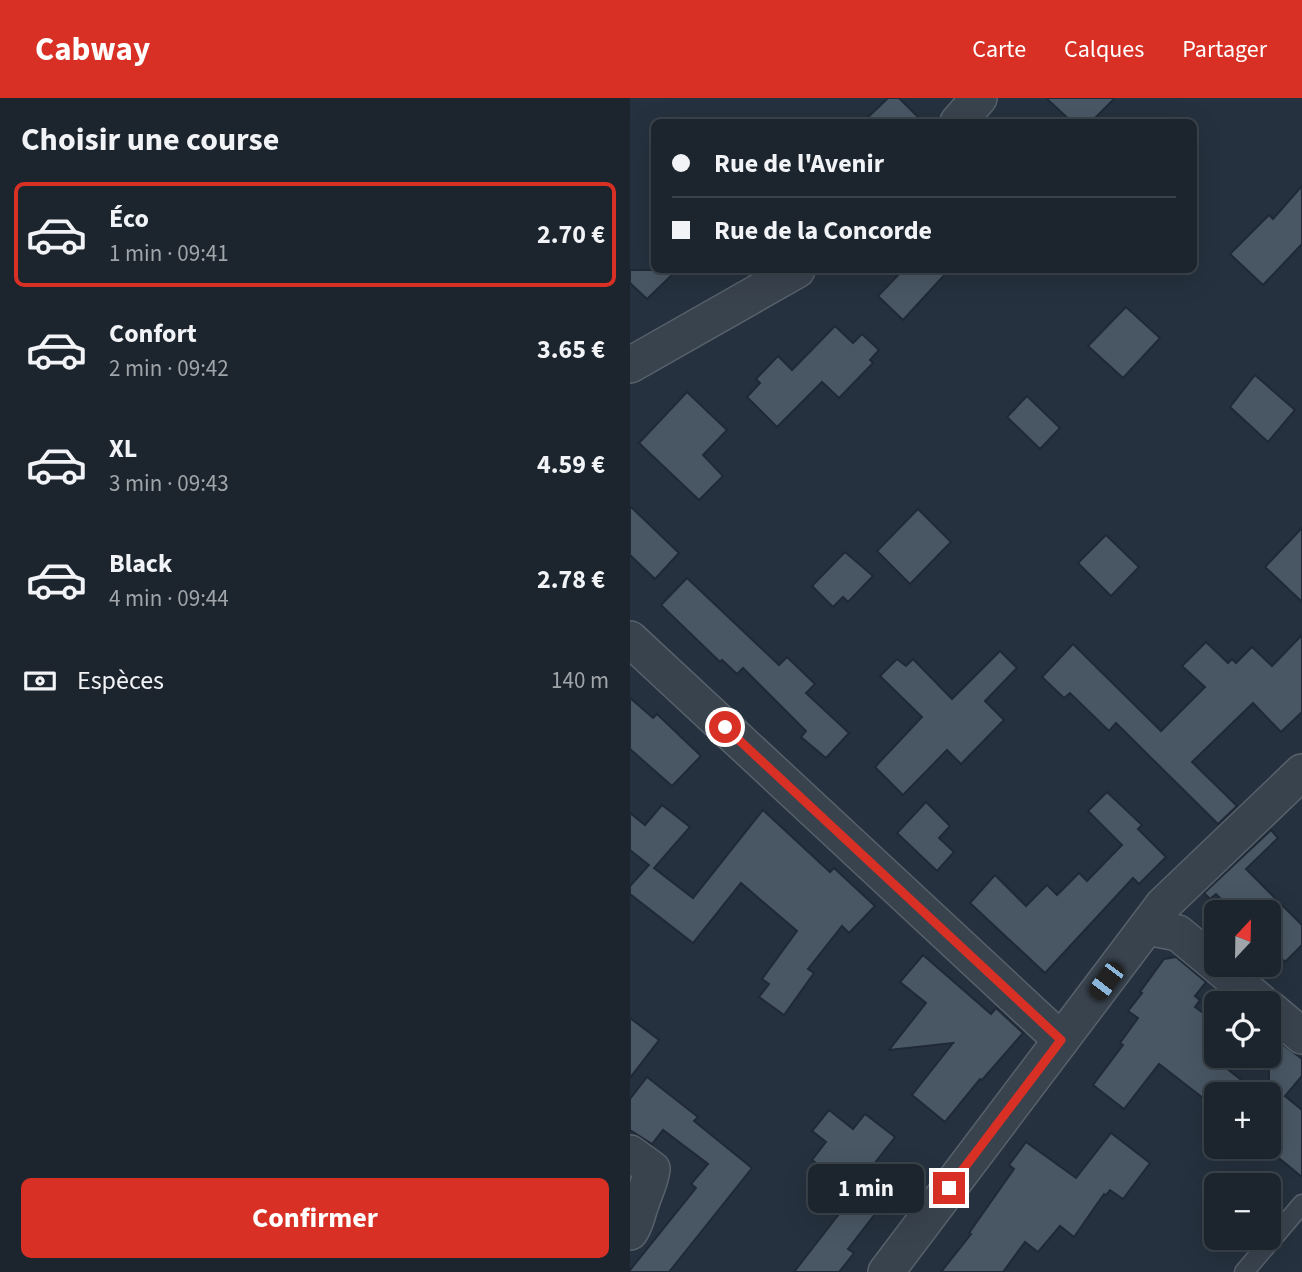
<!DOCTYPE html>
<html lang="fr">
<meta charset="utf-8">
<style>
:root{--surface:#1c252e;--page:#252d36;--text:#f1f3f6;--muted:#a0a5aa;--line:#3a424a;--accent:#d93025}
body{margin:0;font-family:"Source Sans 3",sans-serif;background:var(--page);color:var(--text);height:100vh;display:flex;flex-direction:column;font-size:26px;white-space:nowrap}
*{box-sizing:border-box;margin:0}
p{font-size:23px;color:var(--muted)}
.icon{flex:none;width:38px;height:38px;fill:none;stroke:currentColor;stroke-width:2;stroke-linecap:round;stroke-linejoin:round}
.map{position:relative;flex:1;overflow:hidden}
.details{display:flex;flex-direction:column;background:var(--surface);width:630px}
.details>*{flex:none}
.top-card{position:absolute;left:21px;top:21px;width:546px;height:154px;border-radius:10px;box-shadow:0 7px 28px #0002,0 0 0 2px var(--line);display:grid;align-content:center;height:154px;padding:0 21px;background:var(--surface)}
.needle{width:46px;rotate:22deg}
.buttons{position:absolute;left:574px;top:802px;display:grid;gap:14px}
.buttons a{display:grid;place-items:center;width:77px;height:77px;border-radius:10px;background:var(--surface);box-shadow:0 7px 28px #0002,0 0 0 2px var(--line);font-size:35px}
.end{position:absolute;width:32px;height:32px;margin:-16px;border:9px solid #d93025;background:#fff;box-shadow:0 0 0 4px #fff}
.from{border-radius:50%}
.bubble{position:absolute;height:49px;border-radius:10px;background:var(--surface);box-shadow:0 7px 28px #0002,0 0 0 2px var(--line);font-size:23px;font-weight:700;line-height:49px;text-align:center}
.car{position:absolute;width:21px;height:42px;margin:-21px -10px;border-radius:9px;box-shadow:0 0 5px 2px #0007;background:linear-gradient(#222 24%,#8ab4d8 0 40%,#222 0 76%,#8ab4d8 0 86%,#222 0)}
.top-card b{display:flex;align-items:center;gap:24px;height:66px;font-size:26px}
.top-card b+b{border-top:2px solid var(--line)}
.top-card i{width:18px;height:18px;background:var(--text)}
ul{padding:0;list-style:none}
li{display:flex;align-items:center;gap:21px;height:105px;margin:0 14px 10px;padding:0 7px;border:4px solid transparent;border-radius:10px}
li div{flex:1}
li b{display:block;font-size:26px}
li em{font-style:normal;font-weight:700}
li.active{border-color:var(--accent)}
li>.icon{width:63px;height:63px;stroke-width:1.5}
h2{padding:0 21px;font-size:32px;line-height:84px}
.pay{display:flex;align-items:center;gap:18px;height:77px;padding:0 21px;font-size:26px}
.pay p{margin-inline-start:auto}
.button{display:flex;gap:14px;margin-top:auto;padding:14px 21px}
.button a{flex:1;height:80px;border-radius:10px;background:var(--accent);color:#fff;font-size:28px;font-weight:700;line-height:80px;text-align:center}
header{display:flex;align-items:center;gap:42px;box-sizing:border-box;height:98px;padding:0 35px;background:var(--accent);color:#fff}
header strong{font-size:33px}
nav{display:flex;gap:38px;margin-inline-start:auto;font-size:24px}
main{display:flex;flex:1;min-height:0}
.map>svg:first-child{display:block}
.building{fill:#495764;stroke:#202a36;stroke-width:2}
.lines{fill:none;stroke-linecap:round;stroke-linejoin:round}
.lane-casing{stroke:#57616c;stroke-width:21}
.street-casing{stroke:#57616c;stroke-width:38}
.lane{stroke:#39434e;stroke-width:18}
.street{stroke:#39434e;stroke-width:35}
.route{stroke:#d93025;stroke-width:9}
</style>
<header>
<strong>Cabway</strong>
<nav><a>Carte</a><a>Calques</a><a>Partager</a></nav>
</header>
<main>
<section class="details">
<h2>Choisir une course</h2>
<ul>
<li class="active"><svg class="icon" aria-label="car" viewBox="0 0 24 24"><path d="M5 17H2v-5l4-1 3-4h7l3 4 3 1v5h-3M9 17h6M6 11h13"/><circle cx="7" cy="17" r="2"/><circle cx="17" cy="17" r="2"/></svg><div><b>Éco</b><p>1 min · 09:41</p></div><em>2.70 €</em></li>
<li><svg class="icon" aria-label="car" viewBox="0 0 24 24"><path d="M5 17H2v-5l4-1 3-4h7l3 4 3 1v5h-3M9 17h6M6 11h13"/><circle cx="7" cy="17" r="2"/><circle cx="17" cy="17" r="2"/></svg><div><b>Confort</b><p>2 min · 09:42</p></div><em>3.65 €</em></li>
<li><svg class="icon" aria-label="car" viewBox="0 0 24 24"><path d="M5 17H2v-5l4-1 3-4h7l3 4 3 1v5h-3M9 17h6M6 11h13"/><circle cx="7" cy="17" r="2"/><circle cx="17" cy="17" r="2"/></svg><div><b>XL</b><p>3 min · 09:43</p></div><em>4.59 €</em></li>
<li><svg class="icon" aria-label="car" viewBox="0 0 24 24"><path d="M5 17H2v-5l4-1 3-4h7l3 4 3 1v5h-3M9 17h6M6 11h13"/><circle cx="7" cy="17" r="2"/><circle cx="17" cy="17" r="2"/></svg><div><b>Black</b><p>4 min · 09:44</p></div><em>2.78 €</em></li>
</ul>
<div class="pay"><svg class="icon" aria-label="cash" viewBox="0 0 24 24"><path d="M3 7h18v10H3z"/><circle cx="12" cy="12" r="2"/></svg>Espèces<p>140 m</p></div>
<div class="button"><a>Confirmer</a></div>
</section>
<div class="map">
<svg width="672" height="1174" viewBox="0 0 672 1174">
<rect width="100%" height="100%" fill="#25313e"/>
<g class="building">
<polygon points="258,0 269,0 293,24 233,24"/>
<polygon points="416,0 485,0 461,24 442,24"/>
<polygon points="672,88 672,146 633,187 600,156 639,117 643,121"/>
<polygon points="0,172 47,172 17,201 0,185"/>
<polygon points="273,172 319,172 273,222 248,198"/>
<polygon points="496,209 530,240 493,280 458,248"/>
<polygon points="205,228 223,245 232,236 249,252 240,262 243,265 209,300 192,284 147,329 117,299 130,285 126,281 148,258 162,272"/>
<polygon points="625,277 665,312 638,344 600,309"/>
<polygon points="57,294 97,332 73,357 93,378 69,402 9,345"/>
<polygon points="397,298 430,330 410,351 377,319"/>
<polygon points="0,408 49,455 25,481 0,457"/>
<polygon points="288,411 321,444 280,486 247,453"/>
<polygon points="672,430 672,504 635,469"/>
<polygon points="476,437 509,469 481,498 448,465"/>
<polygon points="215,454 243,478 218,504 213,499 203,509 182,488"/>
<polygon points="57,480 149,567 157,559 185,586 176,595 219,635 196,660 171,639 176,633 113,570 107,576 92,562 90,564 31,507"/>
<polygon points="672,537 672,614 651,634 623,605 562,664 607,708 588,726 486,625 479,633 440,595 434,600 412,579 443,546 531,633 575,589 552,568 576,544 598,565 602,561 606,565 622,549 642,568"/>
<polygon points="370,553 387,570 355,603 374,622 331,666 317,652 273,697 245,669 292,619 250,578 267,561 276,568 283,561 322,601"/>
<polygon points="0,600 23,620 27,616 71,658 42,688 0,651"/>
<polygon points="477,694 512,727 508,731 536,759 509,786 503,780 415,875 340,805 365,777 396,808 417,787 427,797 449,775 457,783 492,747 458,713"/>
<polygon points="296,704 320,728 309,740 324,754 307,773 267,735"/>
<polygon points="32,707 60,729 24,770 63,800 133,712 200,774 204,770 245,808 219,835 212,828 178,871 184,875 154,917 129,899 139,886 132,881 167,833 111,785 63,845 0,796 0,788 19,767 0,752 0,715 15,727"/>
<polygon points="641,732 648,740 616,771 672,827 672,847 655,864 639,848 639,814 604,814 586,796 580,801 574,795"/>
<polygon points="293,857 361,916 366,910 393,935 352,982 350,981 315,1024 282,997 323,945 259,952 296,905 270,884"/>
<polygon points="546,859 576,884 565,898 570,902 565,909 586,924 586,962 629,996 586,996 586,1010 529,966 494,1011 463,987 493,947 490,945 508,920 498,913 512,895 510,894 534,861"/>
<polygon points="0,920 29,942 0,980"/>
<polygon points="639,936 672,961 672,978 655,998 672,1012 672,1079 639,1052"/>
<polygon points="17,979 68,1019 64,1023 122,1070 39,1174 0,1174 0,1172 66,1090 61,1086 78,1066 33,1032 22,1046 0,1032 0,1001"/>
<polygon points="199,1012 223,1031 235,1016 265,1039 244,1066 269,1085 218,1151 224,1155 209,1174 164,1174 226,1094 182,1062 196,1044 182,1033"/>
<polygon points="481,1035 520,1065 493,1101 480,1092 476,1097 474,1096 444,1139 430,1128 408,1154 395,1144 373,1174 311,1174 341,1136 339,1135 384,1071 379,1067 396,1044 446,1080"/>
</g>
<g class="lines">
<g class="lane-casing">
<polyline id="lane" points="614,1174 672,1106"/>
</g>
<g class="street-casing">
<g id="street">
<polyline points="328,24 349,0"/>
<polyline points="0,267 167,172"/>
<polyline points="0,541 431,942"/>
<polyline points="517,829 548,835 632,905"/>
<polyline points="639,910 672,938"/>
<path d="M 0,1055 L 22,1071 C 20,1085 15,1093 11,1106 C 7,1116 7,1124 0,1134"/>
<polyline points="256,1174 533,807 672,674"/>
</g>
</g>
<use href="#lane" class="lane"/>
<use href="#street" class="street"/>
</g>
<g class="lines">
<polyline class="route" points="95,629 431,942 319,1090"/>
</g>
</svg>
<div class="buttons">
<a><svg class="needle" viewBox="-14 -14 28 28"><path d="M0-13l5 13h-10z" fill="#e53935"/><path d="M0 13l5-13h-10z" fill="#a0a5aa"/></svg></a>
<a><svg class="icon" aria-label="locate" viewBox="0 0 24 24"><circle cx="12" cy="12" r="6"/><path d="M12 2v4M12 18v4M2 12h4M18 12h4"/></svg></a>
<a>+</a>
<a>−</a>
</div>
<i class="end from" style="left:95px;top:629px"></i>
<i class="end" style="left:319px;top:1090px"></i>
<div class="bubble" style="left:178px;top:1066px;width:116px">1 min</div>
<i class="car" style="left:476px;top:883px;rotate:217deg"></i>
<div class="top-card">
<b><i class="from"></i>Rue de l'Avenir</b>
<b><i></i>Rue de la Concorde</b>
</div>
</div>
</main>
